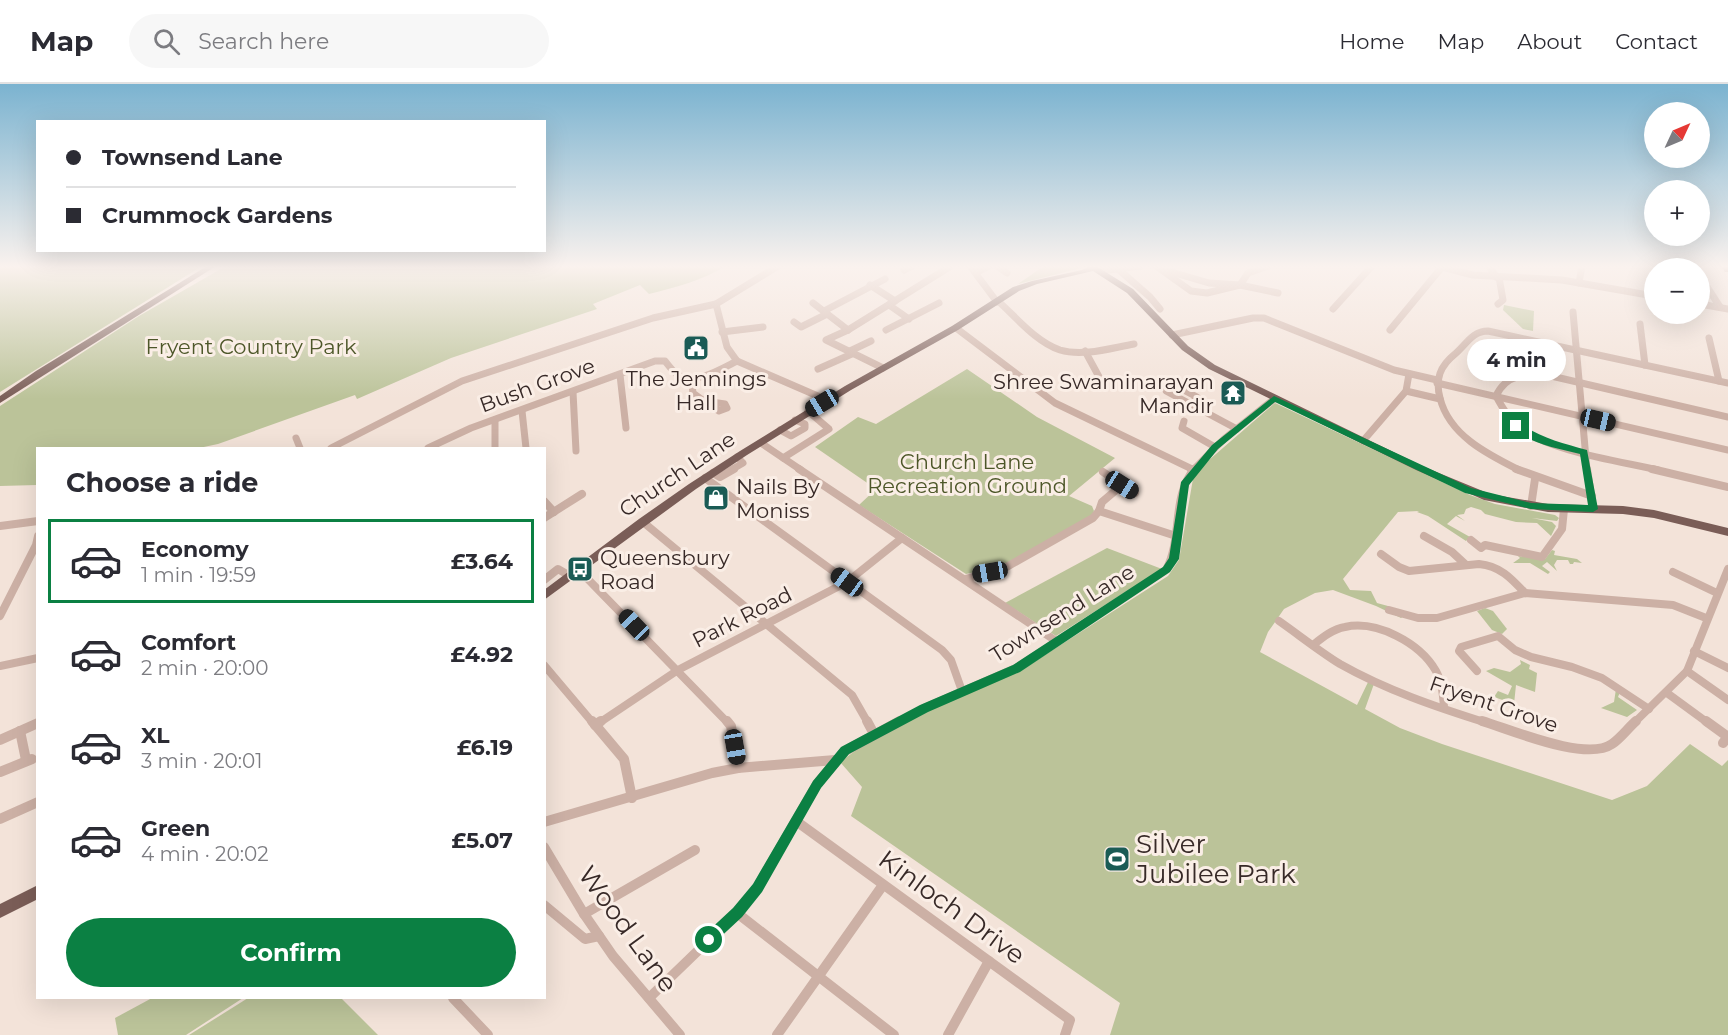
<!DOCTYPE html>
<meta charset="utf-8">
<style>
:root{--surface:#fff;--page:#f7f7f7;--text:#2b2b33;--muted:#7c7c81;--line:#e1e1e2;--accent:#0b8043}
body{margin:0;font-family:Montserrat,sans-serif;background:var(--page);color:var(--text);height:100vh;display:flex;flex-direction:column;font-size:22px;white-space:nowrap}
*{box-sizing:border-box;margin:0}
p{font-size:20px;color:var(--muted)}
.icon{flex:none;width:33px;height:33px;fill:none;stroke:currentColor;stroke-width:2;stroke-linecap:round;stroke-linejoin:round}
.map{position:relative;flex:1;overflow:hidden}
.panel{position:absolute;left:36px;top:363px;width:510px;height:552px;display:flex;flex-direction:column;background:var(--surface);border-radius:0px;box-shadow:0 6px 24px #0002}
.panel>*{flex:none}
.banner{position:absolute;left:36px;top:36px;width:510px;height:132px;border-radius:0px;box-shadow:0 6px 24px #0002;display:grid;align-content:center;height:132px;padding:0 30px;background:var(--surface)}
.needle{width:39px;rotate:46deg}
.fabs{position:absolute;left:1644px;top:18px;display:grid;gap:12px}
.fabs a{display:grid;place-items:center;width:66px;height:66px;border-radius:50%;background:var(--surface);box-shadow:0 6px 24px #0002;font-size:30px}
.end{position:absolute;width:27px;height:27px;margin:-14px;border:8px solid #0b8043;background:#fff;box-shadow:0 0 0 3px #fff}
.from{border-radius:50%}
.bubble{position:absolute;height:42px;border-radius:21px;background:var(--surface);box-shadow:0 6px 24px #0002;font-size:20px;font-weight:700;line-height:42px;text-align:center}
.car{position:absolute;width:18px;height:36px;margin:-18px -9px;border-radius:8px;box-shadow:0 0 4px 2px #0007;background:linear-gradient(#222 24%,#8ab4d8 0 40%,#222 0 76%,#8ab4d8 0 86%,#222 0)}
.banner b{display:flex;align-items:center;gap:21px;height:57px;font-size:22px}
.banner b+b{border-top:2px solid var(--line)}
.banner i{width:15px;height:15px;background:var(--text)}
ul{padding:0;list-style:none}
li{display:flex;align-items:center;gap:18px;height:84px;margin:0 12px 9px;padding:0 18px;border:3px solid transparent;border-radius:0px}
li div{flex:1}
li b{display:block;font-size:22px}
li em{font-style:normal;font-weight:700}
li.on{border-color:var(--accent)}
li>.icon{width:54px;height:54px;stroke-width:1.5}
h2{padding:0 30px;font-size:27px;line-height:72px}
.action{display:flex;gap:12px;margin-top:auto;padding:12px 30px}
.action a{flex:1;height:69px;border-radius:36px;background:var(--accent);color:#fff;font-size:24px;font-weight:700;line-height:69px;text-align:center}
header{display:flex;align-items:center;gap:36px;box-sizing:border-box;height:84px;padding:0 30px;background:var(--surface);border-bottom:2px solid var(--line)}
header strong{font-size:28px}
nav{display:flex;gap:33px;margin-inline-start:auto;font-size:21px}
.search{width:420px;height:54px;background:var(--page);display:flex;align-items:center;gap:15px;box-sizing:border-box;padding:0 21px;border-radius:33px;color:var(--muted);font-size:22px}
.map>svg:first-child{display:block}
.green{fill:#bbc399}
.lines{fill:none;stroke-linecap:round;stroke-linejoin:round}
.minor-far2{stroke:#ccb0a5;stroke-width:7}
.minor-far1{stroke:#ccb0a5;stroke-width:8}
.minor{stroke:#ccb0a5;stroke-width:10}
.major{fill:#7a5d57;fill-rule:evenodd}
.route{fill:#0b8043}
.labels{text-anchor:middle;dominant-baseline:central;stroke-width:6;stroke-linejoin:round;paint-order:stroke}
.park-label{font-size:21px;fill:#4d5729;stroke:#faeee6}
.poi-label{font-size:21px;fill:#372927;stroke:#faeee6;text-anchor:start}
.street-label{font-size:21px;fill:#372927;stroke:#faeee6}
.near-poi-label{font-size:26px;fill:#372927;stroke:#faeee6;text-anchor:start}
.near-street-label{font-size:26px;fill:#372927;stroke:#faeee6}
</style>
<header>
<strong>Map</strong>
<div class="search"><svg class="icon" aria-label="search" viewBox="0 0 24 24"><circle cx="10" cy="10" r="6"/><path d="M15 15l6 6"/></svg>Search here</div>
<nav><a>Home</a><a>Map</a><a>About</a><a>Contact</a></nav>
</header>
<div class="map">
<svg width="1728" height="951" viewBox="0 0 1728 951">
<rect width="100%" height="100%" fill="#f3e3d9"/>
<g class="green">
<polygon points="0,182 202,182 0,308"/>
<path d="M 226,182 L 725,182 C 702,197 676,203 649,210 L 640,201 L 593,220 L 597,225 L 451,274 L 357,315 L 355,311 L 218,360 L 199,364 L 38,364 L 37,401 L 0,402 L 0,322 L 139,232 Z"/>
<polygon points="1044,182 1082,182 1085,183 1018,200"/>
<polygon points="1504,221 1534,227 1533,247 1523,245 1503,226"/>
<polygon points="967,285 1037,333 1115,374 1069,412 1092,422 1094,427 1092,431 1004,482 966,490 859,421 876,405 815,363 858,333 876,340"/>
<polygon points="1275,319 1470,411 1495,420 1555,431 1559,434 1557,437 1532,434 1552,438 1556,442 1551,452 1537,439 1516,438 1485,430 1481,426 1471,423 1466,425 1464,430 1457,431 1465,437 1456,432 1447,440 1470,453 1466,457 1428,432 1417,428 1419,427 1398,428 1343,495 1350,506 1371,507 1377,519 1388,522 1404,532 1401,534 1376,522 1333,506 1315,509 1284,525 1268,548 1260,568 1357,621 1370,594 1375,597 1365,625 1400,644 1442,660 1612,716 1647,702 1690,660 1722,682 1728,676 1728,951 1110,951 1120,919 851,732 862,703 840,678 870,656 961,609 1020,587 1168,492 1179,476 1194,389"/>
<polygon points="1107,464 1162,485 1056,552 1005,519"/>
<polygon points="1552,466 1555,467 1554,471 1577,475 1582,479 1574,478 1573,480 1570,480 1568,476 1557,476 1554,481 1557,487 1547,478 1542,482 1550,488 1548,490 1530,479 1513,479 1520,474 1518,472 1545,475"/>
<polygon points="1485,524 1493,527 1507,545 1502,550 1492,546 1477,527"/>
<polygon points="1520,576 1530,581 1529,585 1537,589 1535,608 1516,601 1514,620 1494,613 1498,607 1508,611 1512,602 1486,587 1494,584 1510,588 1521,580"/>
<polygon points="1616,605 1620,608 1618,613 1637,626 1627,633 1601,624 1614,618"/>
<polygon points="152,914 243,914 186,951 118,951 115,934"/>
<polygon points="248,914 341,914 378,951 189,951"/>
</g>
<g class="lines">
<g class="minor-far2">
<polyline points="970,182 997,218"/>
<polyline points="997,182 1007,189"/>
<polyline points="1156,182 1191,207 1207,209 1240,201 1278,209"/>
<polyline points="1438,182 1473,191 1562,196 1654,212"/>
<polyline points="1489,182 1496,193"/>
<polyline points="1657,182 1659,184"/>
<polyline points="1693,182 1695,184"/>
<polyline points="1117,184 1150,213 1160,225"/>
<polyline points="904,186 912,182"/>
<polyline points="1100,187 1141,182"/>
<polyline points="1168,187 1209,199 1240,201 1248,189 1268,182"/>
<polyline points="977,188 989,182"/>
<polyline points="1700,192 1720,223"/>
<polyline points="1579,199 1582,182"/>
<polyline points="870,201 895,217"/>
<path d="M 998,217 C 1016,233 1036,258 1060,266 C 1083,273 1111,264 1134,260"/>
<polyline points="813,219 848,246"/>
<polyline points="716,220 727,263 737,277 827,316"/>
<polyline points="1498,220 1503,216 1499,193"/>
<polyline points="1700,220 1728,225"/>
<polyline points="889,221 909,235"/>
<polyline points="1333,225 1372,182"/>
<polyline points="824,227 885,195"/>
<polyline points="1573,228 1587,386"/>
<polyline points="794,238 801,243 827,230"/>
<polyline points="1640,240 1645,281"/>
<polyline points="956,244 1055,319 1194,386"/>
<polyline points="886,246 939,219"/>
<polyline points="1390,246 1442,183"/>
<polyline points="722,248 763,243"/>
<polyline points="1172,251 1253,234 1264,234 1394,286 1437,296"/>
<polyline points="1709,254 1719,297"/>
<polyline points="850,267 871,257"/>
<polyline points="1085,267 1104,302"/>
<polyline points="883,284 826,256 848,246 951,182"/>
<polyline points="818,285 854,269"/>
<polyline points="620,291 626,344"/>
<polyline points="691,294 693,309 704,317"/>
<polyline points="1437,299 1728,366"/>
<polyline points="1406,307 1440,315"/>
<polyline points="573,308 576,367"/>
<polygon points="704,317 725,320 727,324 719,327"/>
<polyline points="1192,320 1197,313 1176,302 1165,303 1166,307 1237,345"/>
<polyline points="522,327 526,364"/>
<polyline points="495,336 495,364"/>
<polyline points="1184,337 1182,344 1215,363"/>
<polyline points="780,346 791,352 805,344 805,340 795,336"/>
<polyline points="296,354 300,364"/>
<polyline points="1363,357 1406,307 1409,290"/>
<polyline points="761,359 801,386"/>
<polyline points="331,364 462,297 653,234 716,220 778,182"/>
<path d="M 428,364 L 471,344 L 655,277 L 665,277 C 669,282 673,288 678,291 C 696,301 721,285 737,277"/>
<polyline points="783,374 829,345 808,327"/>
<polyline points="731,386 743,379 737,373"/>
<polyline points="1193,386 1224,355 1274,315"/>
<path d="M 1519,386 C 1487,370 1449,351 1440,314 C 1435,295 1440,282 1455,270 C 1466,261 1472,247 1488,247 L 1728,299"/>
<path d="M 1658,386 C 1619,377 1547,367 1517,342 C 1508,334 1502,323 1496,312 C 1506,290 1525,290 1547,291 L 1728,333"/>
</g>
<g class="minor-far1">
<polyline points="799,385 1056,557"/>
<polyline points="1191,385 1194,386"/>
<polyline points="1516,385 1592,412"/>
<polyline points="1587,385 1593,425"/>
<polyline points="1652,385 1728,403"/>
<polyline points="1103,388 1135,409"/>
<polyline points="713,389 720,393 734,385"/>
<polyline points="705,394 942,566 951,576 962,607"/>
<polyline points="544,417 554,428"/>
<polyline points="1531,422 1535,395"/>
<polyline points="1099,427 1102,418 1122,401"/>
<polyline points="544,434 582,410"/>
<polyline points="643,438 852,611 868,639"/>
<polyline points="0,442 38,437"/>
<polyline points="1424,452 1452,468 1465,480"/>
<polyline points="1471,456 1481,464 1485,461 1542,473 1562,445 1564,425"/>
<path d="M 1381,470 L 1399,483 L 1409,487 L 1479,480 C 1500,482 1511,494 1525,509"/>
<polyline points="578,485 728,639"/>
<polyline points="1728,485 1687,587 1728,616"/>
<polyline points="1673,488 1717,509"/>
<polyline points="965,495 1003,485 1093,434 1099,427 1176,452"/>
<polyline points="544,496 558,485 570,492"/>
<polyline points="1389,526 1418,534 1437,534 1525,509 1673,521 1706,534"/>
<polyline points="0,532 36,461 38,452"/>
<path d="M 1279,537 C 1299,551 1319,567 1340,580 C 1386,606 1436,623 1487,639"/>
<path d="M 1313,561 C 1323,553 1333,545 1345,543 C 1377,536 1420,559 1436,587 C 1442,598 1443,611 1444,623"/>
<polyline points="1694,567 1728,584"/>
<polyline points="544,581 593,639"/>
<polyline points="0,582 38,574"/>
<polyline points="1477,587 1459,567 1461,563 1498,552 1515,566 1531,573 1572,583 1602,594 1649,625"/>
<polyline points="1667,609 1708,639"/>
<polyline points="599,639 678,586 847,498 902,454"/>
<path d="M 897,639 L 924,624 L 1016,584 L 1166,486 C 1183,454 1171,414 1194,385"/>
<polyline points="1634,639 1687,587"/>
</g>
<g class="minor">
<polyline points="592,637 624,675 632,714"/>
<polyline points="727,637 731,642 738,684"/>
<polyline points="867,637 874,650"/>
<path d="M 1482,637 C 1512,646 1586,678 1612,660 C 1621,654 1628,644 1636,637"/>
<polyline points="1706,637 1728,653 1723,659"/>
<polyline points="595,641 601,637"/>
<polyline points="20,647 26,676"/>
<polyline points="0,656 38,639"/>
<polyline points="0,688 32,675"/>
<polyline points="0,735 38,718"/>
<polyline points="796,737 1070,936 1065,951"/>
<polyline points="544,738 712,689 738,684 835,676"/>
<polyline points="544,763 584,830 613,872 680,951"/>
<polyline points="544,821 585,855 599,852"/>
<polyline points="737,829 894,951"/>
<polyline points="584,830 695,766"/>
<polyline points="453,914 488,951"/>
<polyline points="649,914 737,829 757,804 817,700 845,667 900,637"/>
<polyline points="777,951 883,801"/>
<polyline points="948,951 989,877"/>
</g>
<g class="major">
<polygon points="207,182 216,182 0,319 0,312 36,287"/>
<polygon points="1087,182 1096,182 1133,205 1188,262 1215,281 1422,382 1490,410 1548,420 1623,422 1654,426 1728,444 1728,452 1654,434 1623,430 1548,428 1484,416 1416,386 1209,285 1182,266 1127,209 1093,187 1037,200 1019,207 958,246 851,306 747,371 696,405 544,516 544,506 639,435 689,400 740,367 845,302 952,242 1013,203 1032,197 1082,186 1088,183"/>
<polygon points="1721,182 1728,182 1728,188 1725,188"/>
<polygon points="38,801 38,815 0,834 0,820"/>
</g>
</g>
<linearGradient id="sky" x2="0" y2="1"><stop stop-color="#7bb3d0"/><stop offset="0.58" stop-color="#faf2ee"/><stop offset="1" stop-color="#faf2ee" stop-opacity="0"/></linearGradient>
<rect width="1728" height="315" fill="url(#sky)"/>
<path class="route" d="M 1274,312 L 1471,404 L 1531,419 L 1588,421 L 1580,370 C 1556,364 1529,360 1511,342 L 1519,339 C 1541,354 1562,359 1587,366 L 1598,425 L 1593,428 L 1531,425 L 1465,409 L 1275,318 L 1218,365 L 1189,401 L 1179,475 L 1170,488 L 1020,588 L 928,628 L 849,670 L 821,704 L 762,808 L 742,833 L 713,860 L 709,862 L 704,860 L 702,856 L 704,851 L 733,824 L 753,800 L 813,697 L 841,663 L 920,621 L 1013,581 L 1163,483 L 1169,474 L 1181,398 L 1212,361 Z"/>
<defs>
<g id="civic-square" transform="scale(1.35)"><rect x="-9" y="-9" width="18" height="18" rx="4" fill="#1a5b55" stroke="#faeee6"/><path d="M-.6-6.5H3V-4.5H.6V-3L4-1V1h2V6H-6V1h2V-1L-.6-3ZM-1.2 2.5V6h2.4V2.5Z" fill="#fff"/></g>
<g id="temple-square" transform="scale(1.35)"><rect x="-9" y="-9" width="18" height="18" rx="4" fill="#1a5b55" stroke="#faeee6"/><path d="M0-6L5-2H3V0L6.5 2.5H4V6H1.5V3h-3V6H-4V2.5H-6.5L-3 0V-2H-5Z" fill="#fff"/></g>
<g id="shop-square" transform="scale(1.35)"><rect x="-9" y="-9" width="18" height="18" rx="4" fill="#1a5b55" stroke="#faeee6"/><path d="M-5-2.5h2.3a2.7 3.5 0 0 1 5.4 0H5L5.5 6h-11ZM-1.5-2.5h3a1.5 2.3 0 0 0-3 0Z" fill="#fff"/></g>
<g id="bus-square" transform="scale(1.35)"><rect x="-9" y="-9" width="18" height="18" rx="4" fill="#1a5b55" stroke="#faeee6"/><path d="M-5-6H5V4H4V6H2V4H-2V6H-4V4H-5ZM-3.5-4V0h7V-4ZM-3.5 1.2v1.5H-2V1.2ZM2 1.2v1.5H3.5V1.2Z" fill="#fff"/></g>
<g id="stadium-square" transform="scale(1.35)"><rect x="-9" y="-9" width="18" height="18" rx="4" fill="#1a5b55" stroke="#faeee6"/><path d="M0-5a6.5 5 0 1 0 0 10a6.5 5 0 1 0 0-10ZM-3.5-1.8h7v3.6h-7Z" fill="#fff"/></g>
</defs>
<g fill-rule="evenodd">
<use href="#civic-square" x="696" y="264"/>
<use href="#temple-square" x="1233" y="309"/>
<use href="#shop-square" x="716" y="414"/>
<use href="#bus-square" x="580" y="485"/>
<use href="#stadium-square" x="1117" y="775"/>
</g>
<g class="labels">
<g class="park-label">
<text x="251" y="262">Fryent Country Park</text>
<text x="967" y="377">Church Lane<tspan x="967" dy="24">Recreation Ground</tspan></text>
</g>
<g class="poi-label">
<text x="696" y="294" text-anchor="middle">The Jennings<tspan x="696" dy="24">Hall</tspan></text>
<text x="1214" y="297" text-anchor="end">Shree Swaminarayan<tspan x="1214" dy="24">Mandir</tspan></text>
<text x="736" y="402">Nails By<tspan x="736" dy="24">Moniss</tspan></text>
<text x="600" y="473">Queensbury<tspan x="600" dy="24">Road</tspan></text>
</g>
<g class="street-label">
<text transform="translate(537 301) rotate(-20)">Bush Grove</text>
<text transform="translate(677 390) rotate(-34)">Church Lane</text>
<text transform="translate(1062 529) rotate(-32)">Townsend Lane</text>
<text transform="translate(742 533) rotate(-27)">Park Road</text>
<text transform="translate(1494 620) rotate(19)">Fryent Grove</text>
</g>
<g class="near-poi-label">
<text x="1136" y="760">Silver<tspan x="1136" dy="30">Jubilee Park</tspan></text>
</g>
<g class="near-street-label">
<text transform="translate(952 823) rotate(36)">Kinloch Drive</text>
<text transform="translate(628 845) rotate(54)">Wood Lane</text>
</g>
</g>
</svg>
<div class="fabs">
<a><svg class="needle" viewBox="-14 -14 28 28"><path d="M0-13l5 13h-10z" fill="#e53935"/><path d="M0 13l5-13h-10z" fill="#7c7c81"/></svg></a>
<a>+</a>
<a>−</a>
</div>
<i class="end from" style="left:709px;top:856px"></i>
<i class="end" style="left:1516px;top:342px"></i>
<div class="bubble" style="left:1467px;top:255px;width:99px">4 min</div>
<i class="car" style="left:822px;top:319px;rotate:239deg"></i>
<i class="car" style="left:1598px;top:336px;rotate:103deg"></i>
<i class="car" style="left:1122px;top:401px;rotate:122deg"></i>
<i class="car" style="left:990px;top:488px;rotate:260deg"></i>
<i class="car" style="left:847px;top:498px;rotate:306deg"></i>
<i class="car" style="left:634px;top:541px;rotate:316deg"></i>
<i class="car" style="left:735px;top:663px;rotate:170deg"></i>
<div class="banner">
<b><i class="from"></i>Townsend Lane</b>
<b><i></i>Crummock Gardens</b>
</div>
<section class="panel">
<h2>Choose a ride</h2>
<ul>
<li class="on"><svg class="icon" aria-label="car" viewBox="0 0 24 24"><path d="M5 17H2v-5l4-1 3-4h7l3 4 3 1v5h-3M9 17h6M6 11h13"/><circle cx="7" cy="17" r="2"/><circle cx="17" cy="17" r="2"/></svg><div><b>Economy</b><p>1 min · 19:59</p></div><em>£3.64</em></li>
<li><svg class="icon" aria-label="car" viewBox="0 0 24 24"><path d="M5 17H2v-5l4-1 3-4h7l3 4 3 1v5h-3M9 17h6M6 11h13"/><circle cx="7" cy="17" r="2"/><circle cx="17" cy="17" r="2"/></svg><div><b>Comfort</b><p>2 min · 20:00</p></div><em>£4.92</em></li>
<li><svg class="icon" aria-label="car" viewBox="0 0 24 24"><path d="M5 17H2v-5l4-1 3-4h7l3 4 3 1v5h-3M9 17h6M6 11h13"/><circle cx="7" cy="17" r="2"/><circle cx="17" cy="17" r="2"/></svg><div><b>XL</b><p>3 min · 20:01</p></div><em>£6.19</em></li>
<li><svg class="icon" aria-label="car" viewBox="0 0 24 24"><path d="M5 17H2v-5l4-1 3-4h7l3 4 3 1v5h-3M9 17h6M6 11h13"/><circle cx="7" cy="17" r="2"/><circle cx="17" cy="17" r="2"/></svg><div><b>Green</b><p>4 min · 20:02</p></div><em>£5.07</em></li>
</ul>
<div class="action"><a>Confirm</a></div>
</section>
</div>
